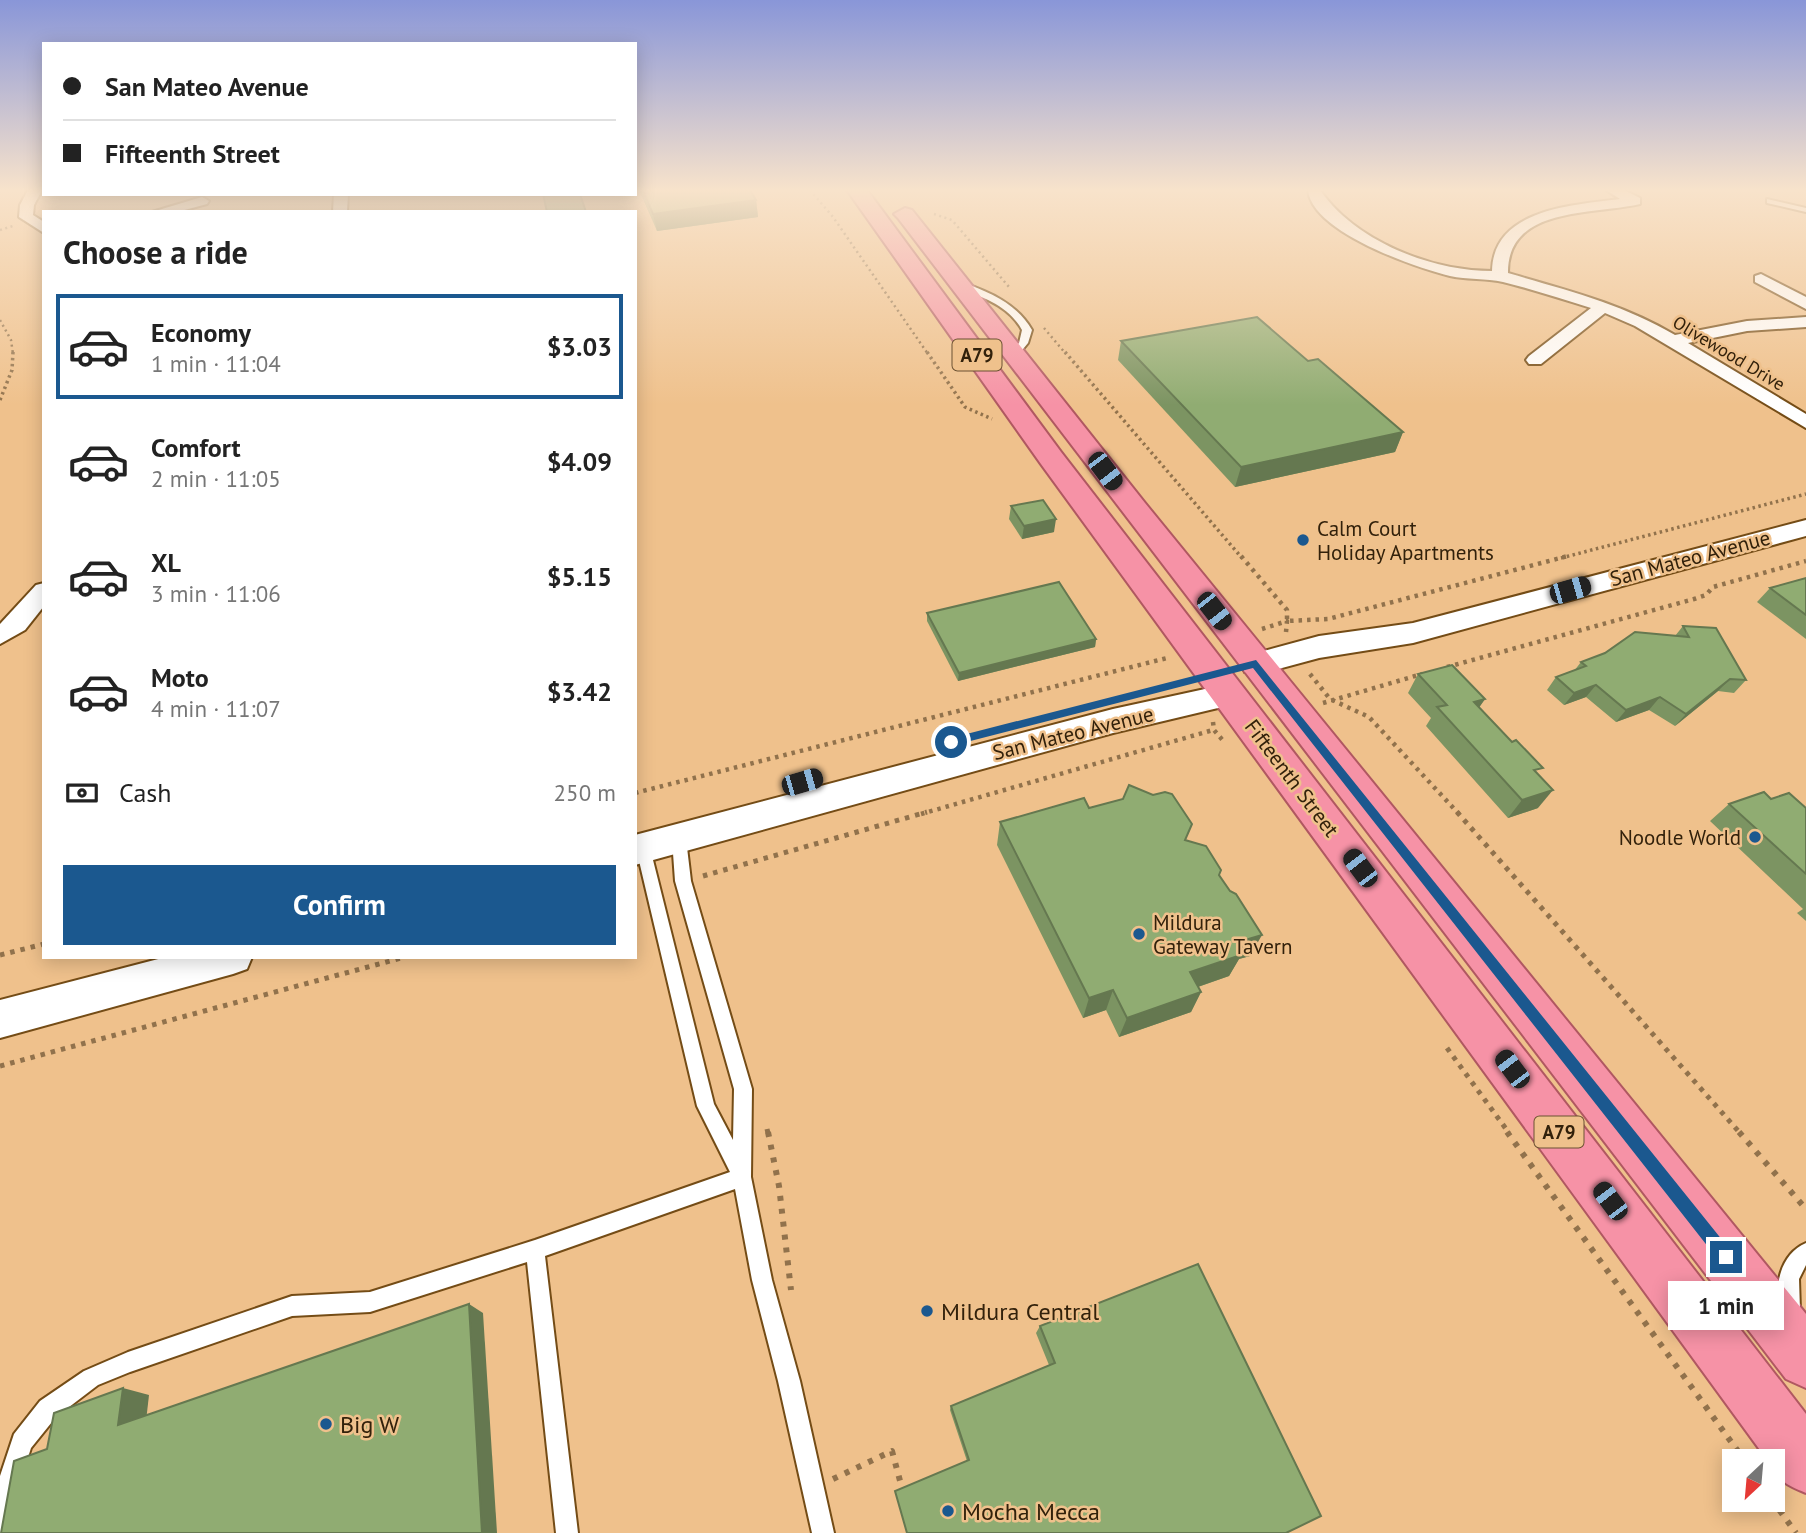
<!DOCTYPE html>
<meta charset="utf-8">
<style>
:root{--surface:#fff;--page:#f6f6f6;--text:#222;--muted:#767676;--line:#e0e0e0;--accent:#1b588f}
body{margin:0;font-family:"PT Sans",sans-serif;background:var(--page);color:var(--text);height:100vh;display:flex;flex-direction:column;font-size:26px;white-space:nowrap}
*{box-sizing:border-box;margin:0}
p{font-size:23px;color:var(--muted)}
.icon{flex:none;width:38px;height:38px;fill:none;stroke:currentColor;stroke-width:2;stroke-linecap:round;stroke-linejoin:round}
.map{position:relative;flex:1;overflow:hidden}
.sheet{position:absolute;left:42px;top:210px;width:595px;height:749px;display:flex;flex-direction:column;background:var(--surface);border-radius:0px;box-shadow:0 4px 18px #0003}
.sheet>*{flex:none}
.guide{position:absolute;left:42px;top:42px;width:595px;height:154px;border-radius:0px;box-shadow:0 4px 18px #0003;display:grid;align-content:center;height:154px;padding:0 21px;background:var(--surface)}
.needle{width:46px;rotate:206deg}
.buttons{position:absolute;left:1722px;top:1449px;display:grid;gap:14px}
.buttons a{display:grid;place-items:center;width:63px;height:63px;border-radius:0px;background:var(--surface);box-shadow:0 4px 18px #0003;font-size:35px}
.end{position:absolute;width:32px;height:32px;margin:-16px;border:9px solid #1b588f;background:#fff;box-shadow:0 0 0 4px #fff}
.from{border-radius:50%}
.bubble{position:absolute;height:49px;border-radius:0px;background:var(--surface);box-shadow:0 4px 18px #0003;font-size:23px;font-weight:800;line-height:49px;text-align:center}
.car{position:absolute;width:21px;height:42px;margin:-21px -10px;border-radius:9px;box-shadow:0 0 5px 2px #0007;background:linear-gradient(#222 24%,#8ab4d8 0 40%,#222 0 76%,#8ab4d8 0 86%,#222 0)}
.guide b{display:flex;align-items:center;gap:24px;height:66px;font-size:26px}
.guide b+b{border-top:2px solid var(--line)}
.guide i{width:18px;height:18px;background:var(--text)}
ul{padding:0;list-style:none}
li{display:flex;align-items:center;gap:21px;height:105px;margin:0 14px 10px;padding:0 7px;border:4px solid transparent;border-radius:0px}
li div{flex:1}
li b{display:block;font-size:26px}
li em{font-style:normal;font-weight:800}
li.on{border-color:var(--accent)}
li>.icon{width:63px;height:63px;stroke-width:1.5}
h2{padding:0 21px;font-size:32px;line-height:84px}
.pay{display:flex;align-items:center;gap:18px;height:77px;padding:0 21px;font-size:26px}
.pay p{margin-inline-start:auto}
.primary-button{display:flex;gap:14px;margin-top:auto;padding:14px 21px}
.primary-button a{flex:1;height:80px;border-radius:0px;background:var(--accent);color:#fff;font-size:28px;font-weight:800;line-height:80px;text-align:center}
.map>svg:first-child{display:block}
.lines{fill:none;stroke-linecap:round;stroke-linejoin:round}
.service-casing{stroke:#744c16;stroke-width:4}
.minor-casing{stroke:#744c16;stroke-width:4}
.tertiary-casing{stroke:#744c16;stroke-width:4}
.trunk-casing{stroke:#b05861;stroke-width:4}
.path-far4{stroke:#91724c;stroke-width:2.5;stroke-dasharray:2 3.5;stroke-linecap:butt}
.path-far3{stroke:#91724c;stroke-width:3.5;stroke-dasharray:2.5 3.5;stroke-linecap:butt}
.path-far2{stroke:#91724c;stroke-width:4.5;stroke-dasharray:3.5 5;stroke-linecap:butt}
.path-far1{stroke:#91724c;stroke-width:5;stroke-dasharray:4.5 6;stroke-linecap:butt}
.path{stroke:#91724c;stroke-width:6;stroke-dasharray:5 8;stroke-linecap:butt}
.service{fill:#fff;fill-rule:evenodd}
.minor{fill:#fff;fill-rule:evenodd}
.tertiary{fill:#fff;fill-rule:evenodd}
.trunk{fill:#f692a6;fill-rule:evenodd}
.wall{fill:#7c9462}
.shaded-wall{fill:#657850}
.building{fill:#90ac72;stroke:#657850;stroke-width:2}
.route{fill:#1b588f}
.poi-dot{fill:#1b588f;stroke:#efc18c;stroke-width:2.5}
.labels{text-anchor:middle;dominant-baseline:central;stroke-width:5;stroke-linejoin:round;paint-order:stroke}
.far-street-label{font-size:18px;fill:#32210b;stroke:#efc18c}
.shield{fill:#efc18c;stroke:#6b5132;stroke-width:2}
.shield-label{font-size:19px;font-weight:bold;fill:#32210b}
.poi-label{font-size:21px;fill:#32210b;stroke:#efc18c;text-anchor:start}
.street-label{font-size:21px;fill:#32210b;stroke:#efc18c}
.near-poi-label{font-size:24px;fill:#32210b;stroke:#efc18c;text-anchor:start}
</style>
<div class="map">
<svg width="1806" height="1533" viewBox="0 0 1806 1533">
<rect width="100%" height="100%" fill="#efc18c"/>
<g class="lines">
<g class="service-casing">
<g id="service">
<polygon points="1767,199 1806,208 1806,212 1767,203"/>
<path d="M 963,283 C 990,292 1017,304 1032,330 L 1028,343 L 1018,355 L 1010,353 L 1019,343 L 1022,330 C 1009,306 984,298 960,288 L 960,284 Z"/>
<polygon points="679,833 684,835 686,839 691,881 752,1089 751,1177 772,1280 800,1381 834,1533 812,1533 778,1381 752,1280 735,1189 545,1256 578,1533 556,1533 527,1262 370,1312 292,1316 130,1372 98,1385 56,1417 31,1448 22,1476 12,1533 0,1533 0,1476 14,1434 40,1401 84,1371 128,1352 292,1296 370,1292 535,1240 730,1172 697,1106 636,848 638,844 643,842 648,844 650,848 714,1104 733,1140 734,1089 675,881 672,839 674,835"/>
<path d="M 1806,1243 L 1806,1265 L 1799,1279 L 1800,1311 L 1797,1318 L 1790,1321 L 1783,1318 C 1772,1293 1778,1255 1806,1243 Z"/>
</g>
</g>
<g class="minor-casing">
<g id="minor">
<polygon points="28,190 42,190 34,205 33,215 44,222 44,233 19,217 20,205"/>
<path d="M 1308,190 L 1320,190 C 1355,241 1431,271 1492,271 C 1493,209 1573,205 1620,199 L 1606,190 L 1624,190 L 1640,198 L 1640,204 C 1593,215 1507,206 1508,273 C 1566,290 1623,304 1675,335 L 1747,321 L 1806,317 L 1806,327 L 1747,331 L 1688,343 L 1806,414 L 1806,428 L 1635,326 L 1605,313 L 1541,364 L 1529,364 L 1526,360 L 1529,356 L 1591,308 C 1562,299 1532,289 1503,282 C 1486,278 1467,280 1450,276 C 1414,267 1312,232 1308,190 Z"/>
<polygon points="334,194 348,194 347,212 333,212"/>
<polygon points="202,197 209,201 207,204 177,212 152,212"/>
<polygon points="1761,274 1806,297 1806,309 1755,282 1755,276"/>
<polygon points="44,583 44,606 25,630 0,644 0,624 36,585"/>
</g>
</g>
<g class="tertiary-casing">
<g id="tertiary">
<polygon points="1806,520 1806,536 1413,643 1319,658 1256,675 1245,672 1241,664 1245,656 1319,636 1413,623"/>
<polygon points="1228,684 1239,687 1244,695 1239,703 1113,733 635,865 635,835 1113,709"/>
<polygon points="166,957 252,957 247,969 233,974 0,1038 0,1000"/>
</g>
</g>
<g class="trunk-casing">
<g id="trunk">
<path d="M 847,190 L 867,190 L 1061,452 L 1806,1414 L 1806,1493 C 1791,1487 1773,1480 1773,1461 L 1768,1461 L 1041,464 Z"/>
<polygon points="905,208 912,210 1145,503 1806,1314 1806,1388 1786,1379 898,218 894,214"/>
</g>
</g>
<g class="path-far4">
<polyline points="810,190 833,217 928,354"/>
<polyline points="934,214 952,220 1009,287"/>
<polyline points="0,230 13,226"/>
<polyline points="0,320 11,340 13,354"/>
<polyline points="1044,328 1066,354"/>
</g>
<g class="path-far3">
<polyline points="927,352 965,407 992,419"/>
<polyline points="1065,352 1242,558"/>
<polyline points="0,400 12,370 13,352"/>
<polyline points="1561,558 1806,494"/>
</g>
<g class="path-far2">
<polyline points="1241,556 1287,610 1287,621 1328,619 1568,556"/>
<polyline points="1262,629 1287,621 1286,632"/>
<polyline points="1447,667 1694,599 1706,595 1713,587 1806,561"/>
<polyline points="1310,674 1330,699 1369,717 1459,814"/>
<polyline points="1323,703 1422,674"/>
<polyline points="1213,722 1214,730 1225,743"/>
<polyline points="635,793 1167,658"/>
<polyline points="921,814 1213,730"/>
</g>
<g class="path-far1">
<polyline points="1457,812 1740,1133"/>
<polyline points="703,876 927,812"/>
<polyline points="0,955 44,944"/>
<polyline points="1447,1048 1509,1133"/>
<polyline points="0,1066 405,957"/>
<polyline points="767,1129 768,1133"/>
</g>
<g class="path">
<polyline points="768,1132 779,1186 791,1290"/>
<polyline points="1507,1132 1745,1461"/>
<polyline points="1739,1132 1806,1209"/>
<polyline points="833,1479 892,1451 903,1492"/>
<polyline points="1772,1500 1796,1533"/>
</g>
<use href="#service" class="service"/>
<use href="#minor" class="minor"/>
<use href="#tertiary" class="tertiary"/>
<use href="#trunk" class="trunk"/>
</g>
<g class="wall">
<polygon points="639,190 750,190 756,200 758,217 657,231"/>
<polygon points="1121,341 1308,361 1403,432 1395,452 1235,487 1118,360"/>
<polygon points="1011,506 1054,532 1022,539 1009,519"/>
<polygon points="1806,578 1806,639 1757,602 1770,588"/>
<polygon points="927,613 1096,639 1095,647 958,681 927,621"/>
<polygon points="1683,626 1746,680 1734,693 1718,691 1675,726 1649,710 1616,722 1586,697 1564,705 1547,690 1556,677 1574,671 1581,662 1675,636"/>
<polygon points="1418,674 1485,699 1479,707 1538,774 1538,808 1508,818 1426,726 1431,718 1408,693"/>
<polygon points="1771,799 1806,808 1806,921 1797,913 1803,909 1710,821 1729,804"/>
<polygon points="1000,822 1186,840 1219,875 1250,956 1239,959 1229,976 1198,987 1201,992 1191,1012 1119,1037 1106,1010 1083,1018 997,845"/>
<polygon points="1040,1326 1286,1533 967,1461 950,1410 951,1406 1049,1365 1036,1333"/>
</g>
<g class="shaded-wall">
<polygon points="756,200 758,217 657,231 653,214"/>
<polygon points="1403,432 1395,452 1235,487 1241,467"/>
<polygon points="1056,519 1054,532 1022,539 1024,526"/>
<polygon points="1096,639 1095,647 958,681 959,673"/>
<polygon points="1730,679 1718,691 1675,726 1686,714"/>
<polygon points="1596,685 1586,697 1564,705 1574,693"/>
<polygon points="1660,697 1649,710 1616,722 1626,710"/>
<polygon points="1485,699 1472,718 1474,702"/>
<polygon points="1553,790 1538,808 1508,818 1522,800"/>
<polygon points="1262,935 1250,956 1239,959 1229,976 1180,993 1190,972 1245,940"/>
<polygon points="1113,990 1106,1010 1083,1018 1089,998"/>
<polygon points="1201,992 1191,1012 1119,1037 1127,1018"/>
<polygon points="469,1304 483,1313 497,1533 482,1533"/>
<polygon points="123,1388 149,1395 145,1430 118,1425"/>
</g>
<g class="building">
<polygon points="643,190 750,190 756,200 653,214"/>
<polygon points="543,194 580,194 586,212 547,212"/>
<polygon points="1257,317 1308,361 1318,359 1403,432 1241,467 1121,341"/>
<polygon points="1043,500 1056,519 1024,526 1011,506"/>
<polygon points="1806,578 1806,615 1770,588"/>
<polygon points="1059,582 1096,639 959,673 927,613"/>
<polygon points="1683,626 1716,628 1746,680 1730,679 1686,714 1660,697 1626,710 1596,685 1574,693 1556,677 1586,666 1581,662 1605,653 1635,632 1689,637"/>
<polygon points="1452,665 1485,699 1474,702 1512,742 1516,740 1543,768 1534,770 1553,790 1522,800 1437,707 1447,705 1418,674"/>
<polygon points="1129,785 1153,795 1165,792 1172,794 1192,824 1185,840 1206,846 1221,870 1219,875 1230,891 1236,894 1262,935 1245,940 1241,955 1190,972 1201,992 1127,1018 1113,990 1089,998 1000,822 1084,798 1089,808 1123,799"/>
<polygon points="1764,792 1771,799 1789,793 1806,808 1806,874 1729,804"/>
<polygon points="1198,1264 1321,1516 1286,1533 907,1533 895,1491 969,1460 951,1406 1055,1363 1040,1326"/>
<polygon points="469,1304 482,1533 1,1533 14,1461 47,1449 54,1413 123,1388 118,1425"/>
</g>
<linearGradient id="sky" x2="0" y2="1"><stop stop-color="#8996d8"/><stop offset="0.47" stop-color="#f8e3cb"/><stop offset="1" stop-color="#f8e3cb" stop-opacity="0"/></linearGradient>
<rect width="1806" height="405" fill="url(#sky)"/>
<polygon class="route" points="1256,660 1731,1251 1731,1262 1720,1262 1253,668 951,746 946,742 951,738"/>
<g class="poi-dot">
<circle cx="1303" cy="540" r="7"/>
<circle cx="1755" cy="837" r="7"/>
<circle cx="1139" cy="934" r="7"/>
<circle cx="927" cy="1311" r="7"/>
<circle cx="326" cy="1424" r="7"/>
<circle cx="948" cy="1511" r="7"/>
</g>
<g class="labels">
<g class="far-street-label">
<text transform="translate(1729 353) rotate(31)">Olivewood Drive</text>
</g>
<g class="shield">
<rect x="952.5" y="339.5" width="49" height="31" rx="5"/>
<rect x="1534.5" y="1116.5" width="49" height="31" rx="5"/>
</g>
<g class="shield-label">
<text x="977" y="355">A79</text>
<text x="1559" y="1132">A79</text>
</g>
<g class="poi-label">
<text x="1317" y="528">Calm Court<tspan x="1317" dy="24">Holiday Apartments</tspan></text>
<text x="1741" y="837" text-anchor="end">Noodle World</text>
<text x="1153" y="922">Mildura<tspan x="1153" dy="24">Gateway Tavern</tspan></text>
</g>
<g class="street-label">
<text transform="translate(1690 558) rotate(-15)">San Mateo Avenue</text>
<text transform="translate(1073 733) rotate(-14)">San Mateo Avenue</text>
<text transform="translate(1292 778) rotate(53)">Fifteenth Street</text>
</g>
<g class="near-poi-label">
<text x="941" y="1311">Mildura Central</text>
<text x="340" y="1424">Big W</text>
<text x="962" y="1511">Mocha Mecca</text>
</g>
</g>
</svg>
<div class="buttons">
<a><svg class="needle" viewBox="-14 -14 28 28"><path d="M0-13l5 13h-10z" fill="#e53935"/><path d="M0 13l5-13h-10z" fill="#767676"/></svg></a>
</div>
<i class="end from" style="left:951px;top:742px"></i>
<i class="end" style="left:1726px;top:1257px"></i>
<div class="bubble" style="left:1668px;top:1281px;width:116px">1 min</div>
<i class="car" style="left:1105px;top:471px;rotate:143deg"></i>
<i class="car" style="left:1570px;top:590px;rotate:74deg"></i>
<i class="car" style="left:1214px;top:611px;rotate:142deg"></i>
<i class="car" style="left:802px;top:782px;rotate:74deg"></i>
<i class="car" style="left:1360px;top:868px;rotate:323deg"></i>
<i class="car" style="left:1512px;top:1069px;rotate:323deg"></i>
<i class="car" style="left:1610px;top:1201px;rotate:323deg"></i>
<div class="guide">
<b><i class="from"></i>San Mateo Avenue</b>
<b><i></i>Fifteenth Street</b>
</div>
<section class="sheet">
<h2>Choose a ride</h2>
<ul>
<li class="on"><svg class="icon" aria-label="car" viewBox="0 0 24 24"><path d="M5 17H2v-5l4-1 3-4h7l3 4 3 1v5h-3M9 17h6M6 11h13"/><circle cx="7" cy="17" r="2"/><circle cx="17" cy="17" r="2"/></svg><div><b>Economy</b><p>1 min · 11:04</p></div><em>$3.03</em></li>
<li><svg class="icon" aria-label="car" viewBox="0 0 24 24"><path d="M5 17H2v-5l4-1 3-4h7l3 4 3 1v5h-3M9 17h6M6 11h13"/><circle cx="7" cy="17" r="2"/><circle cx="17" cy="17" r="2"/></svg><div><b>Comfort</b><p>2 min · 11:05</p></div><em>$4.09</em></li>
<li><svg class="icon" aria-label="car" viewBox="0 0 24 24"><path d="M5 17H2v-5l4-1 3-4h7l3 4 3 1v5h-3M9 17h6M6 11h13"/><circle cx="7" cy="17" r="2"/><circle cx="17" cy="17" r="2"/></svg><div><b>XL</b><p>3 min · 11:06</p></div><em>$5.15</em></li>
<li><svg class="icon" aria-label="car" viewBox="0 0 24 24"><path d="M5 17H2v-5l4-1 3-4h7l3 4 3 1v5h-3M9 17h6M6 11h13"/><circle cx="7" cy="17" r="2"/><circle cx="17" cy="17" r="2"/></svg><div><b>Moto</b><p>4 min · 11:07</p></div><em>$3.42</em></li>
</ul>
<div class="pay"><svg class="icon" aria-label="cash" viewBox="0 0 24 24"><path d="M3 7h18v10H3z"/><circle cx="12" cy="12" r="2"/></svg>Cash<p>250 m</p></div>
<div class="primary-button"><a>Confirm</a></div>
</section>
</div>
